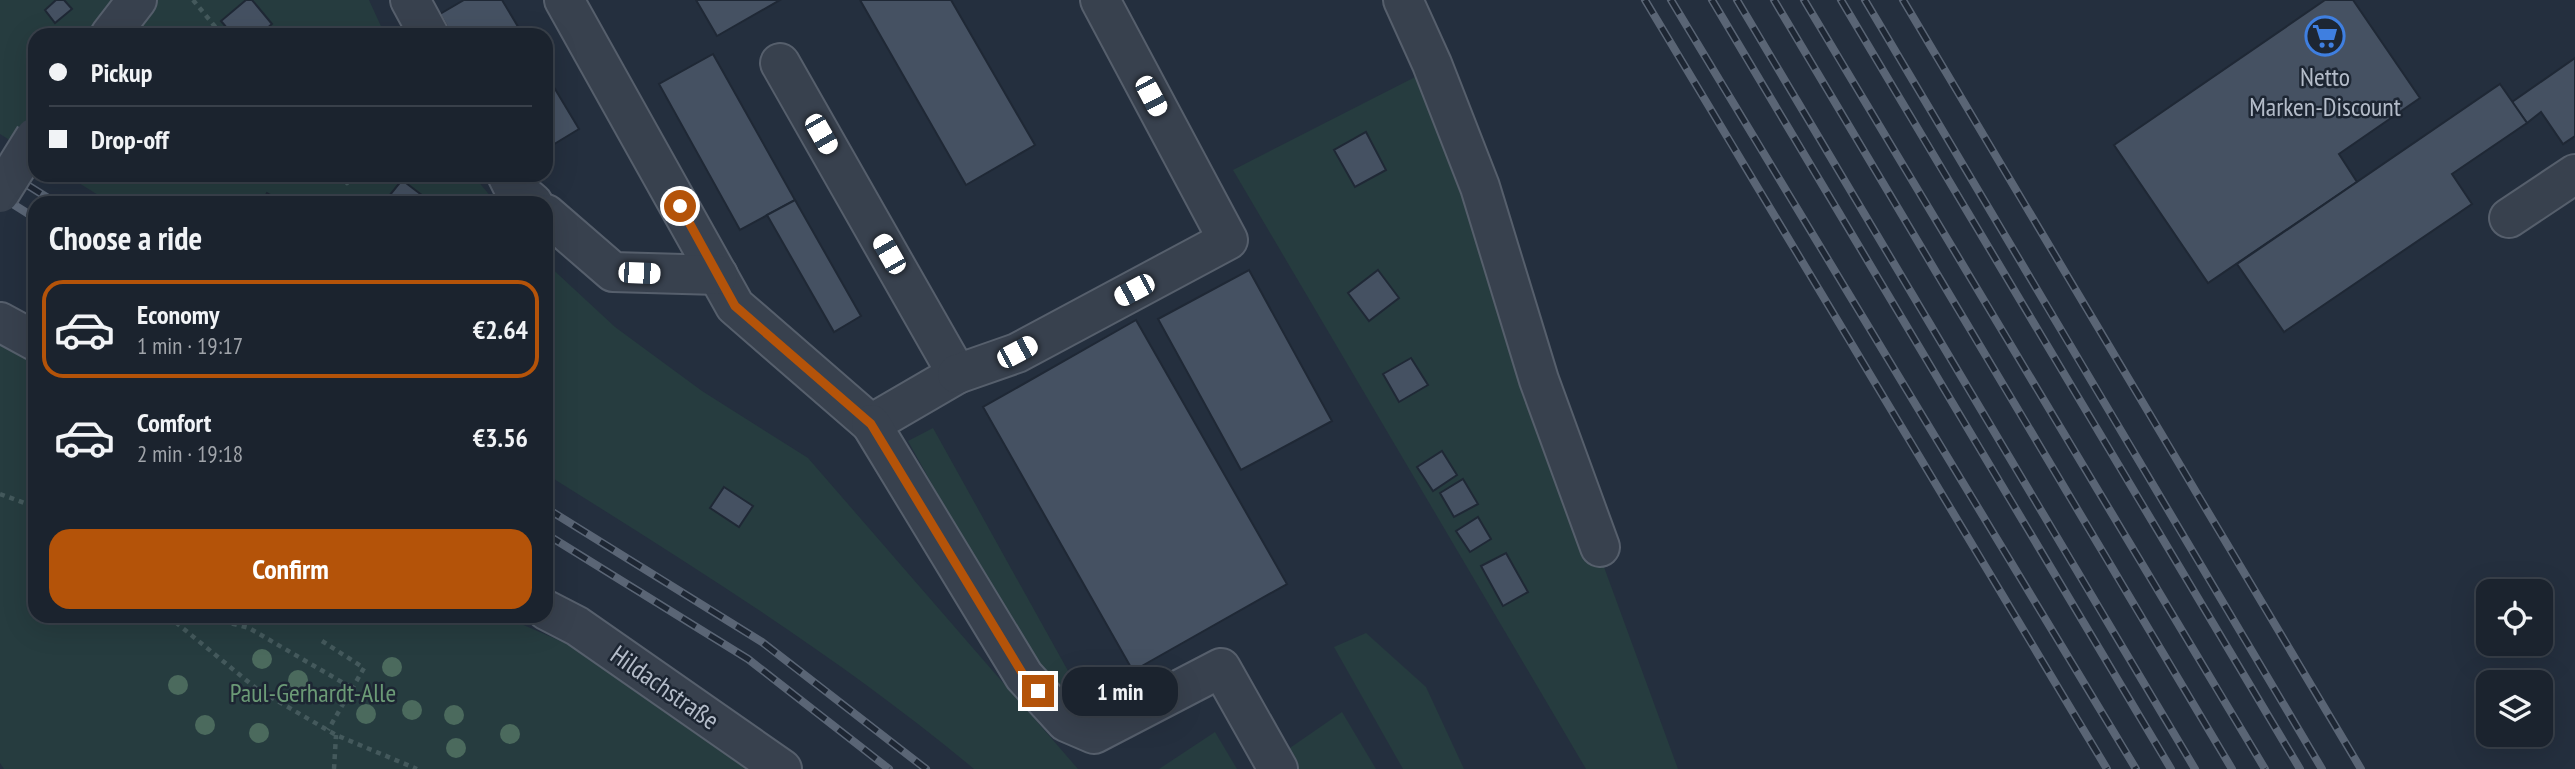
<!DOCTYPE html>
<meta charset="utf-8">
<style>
:root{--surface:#1b232e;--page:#282f3a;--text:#f1f3f6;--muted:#a0a4aa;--line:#39404a;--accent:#b45309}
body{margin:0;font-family:"PT Sans Narrow",sans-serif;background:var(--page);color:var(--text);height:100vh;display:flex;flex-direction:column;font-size:26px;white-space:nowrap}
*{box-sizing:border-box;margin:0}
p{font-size:23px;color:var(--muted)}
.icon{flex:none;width:38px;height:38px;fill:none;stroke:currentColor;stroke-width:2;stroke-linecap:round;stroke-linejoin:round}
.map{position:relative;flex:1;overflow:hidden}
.drawer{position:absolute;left:28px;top:196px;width:525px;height:427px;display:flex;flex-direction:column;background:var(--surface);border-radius:21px;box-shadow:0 7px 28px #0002,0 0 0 2px var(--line)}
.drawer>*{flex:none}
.top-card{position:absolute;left:28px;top:28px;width:525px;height:154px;border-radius:21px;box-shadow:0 7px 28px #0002,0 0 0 2px var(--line);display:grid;align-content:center;height:154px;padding:0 21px;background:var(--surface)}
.controls{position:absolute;left:2476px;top:579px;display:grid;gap:14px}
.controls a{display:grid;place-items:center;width:77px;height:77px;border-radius:14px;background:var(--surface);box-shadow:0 7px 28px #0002,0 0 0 2px var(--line);font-size:35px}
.end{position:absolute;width:32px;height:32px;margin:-16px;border:9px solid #b45309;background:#fff;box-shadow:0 0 0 4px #fff}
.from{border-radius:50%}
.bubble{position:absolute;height:49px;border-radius:21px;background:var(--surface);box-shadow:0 7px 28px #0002,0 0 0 2px var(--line);font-size:23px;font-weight:600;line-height:49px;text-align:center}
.car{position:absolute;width:21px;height:42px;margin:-21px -10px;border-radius:9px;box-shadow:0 0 5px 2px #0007;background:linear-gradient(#fff 24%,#345 0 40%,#fff 0 76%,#345 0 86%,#fff 0)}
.top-card b{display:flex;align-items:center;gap:24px;height:66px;font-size:26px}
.top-card b+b{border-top:2px solid var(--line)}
.top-card i{width:18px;height:18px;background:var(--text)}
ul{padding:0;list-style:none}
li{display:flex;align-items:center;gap:21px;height:98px;margin:0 14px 10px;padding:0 7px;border:4px solid transparent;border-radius:21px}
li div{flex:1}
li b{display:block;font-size:26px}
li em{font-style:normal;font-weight:600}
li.on{border-color:var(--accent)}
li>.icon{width:63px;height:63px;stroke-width:1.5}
h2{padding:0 21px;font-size:32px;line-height:84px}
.action{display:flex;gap:14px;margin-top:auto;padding:14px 21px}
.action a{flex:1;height:80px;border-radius:21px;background:var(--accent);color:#fff;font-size:28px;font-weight:600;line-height:80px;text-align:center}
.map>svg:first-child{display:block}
.green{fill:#263c3f}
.building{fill:#455162;stroke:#1f2835;stroke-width:2}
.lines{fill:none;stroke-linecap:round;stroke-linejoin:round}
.minor-casing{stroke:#565f6c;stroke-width:42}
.path{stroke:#44595c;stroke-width:4.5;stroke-dasharray:5 5;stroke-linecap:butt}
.minor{stroke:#38414e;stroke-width:38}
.rail-casing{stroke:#5a6575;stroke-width:8}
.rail{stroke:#1d2633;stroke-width:5;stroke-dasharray:16;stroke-linecap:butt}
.minor-bridge-casing{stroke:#565f6c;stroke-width:42;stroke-linecap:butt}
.minor-bridge{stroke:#38414e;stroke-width:38}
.tree{fill:#4b6a5d}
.route{stroke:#b45309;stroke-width:9}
.labels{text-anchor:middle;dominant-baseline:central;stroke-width:5;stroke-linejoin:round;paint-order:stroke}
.poi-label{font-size:26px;fill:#b4bcc9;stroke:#1d2633}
.street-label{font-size:26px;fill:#b4bcc9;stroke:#1d2633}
.park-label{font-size:26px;fill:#6b9a76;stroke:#1d2633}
</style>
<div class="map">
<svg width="2575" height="769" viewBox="0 0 2575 769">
<rect width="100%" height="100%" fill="#242f3e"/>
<g class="green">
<polygon points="0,0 369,0 385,35 35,35 35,156 0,134"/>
<polygon points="1423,73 1678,769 1586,769 1233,170"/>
<polygon points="66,175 473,175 496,203 111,203"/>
<path d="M 546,263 L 615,327 L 702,391 L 808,458 L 1078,769 L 974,769 C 841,658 693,566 546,474 Z"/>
<polygon points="0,335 35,353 35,616 503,616 572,646 702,727 759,769 4,769 0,763"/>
<polygon points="933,428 1092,714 1038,675 908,441"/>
<polygon points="1366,633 1426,687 1464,769 1403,769 1334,647"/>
<polygon points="1342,712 1376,769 1298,769 1287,750"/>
<polygon points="1215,732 1237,769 1159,769"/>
</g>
<g class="building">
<polygon points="56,0 64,0 72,9 55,23 45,10"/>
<polygon points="246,0 252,0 272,24 259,35 233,35 221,21"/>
<polygon points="464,0 502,0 523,35 452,35 440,14"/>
<polygon points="696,0 780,0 717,36"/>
<polygon points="860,0 951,0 1035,145 966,185"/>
<polygon points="2325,0 2353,0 2420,98 2339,154 2357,182 2208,283 2114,145"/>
<polygon points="713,54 795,200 740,230 659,84"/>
<polygon points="2575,58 2575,136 2563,144 2541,112 2527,123 2512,102"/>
<polygon points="546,74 579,129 546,149"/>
<polygon points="2500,84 2527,123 2452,174 2472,204 2284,332 2237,264"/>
<polygon points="1366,132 1386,170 1355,187 1334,150"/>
<polygon points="402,180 423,196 417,203 387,203 385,201"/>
<polygon points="267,193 284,203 261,203"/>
<polygon points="795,200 861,316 834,332 767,215"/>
<polygon points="1249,270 1332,421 1241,470 1158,319"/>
<polygon points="1378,270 1399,298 1369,321 1348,293"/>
<polygon points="1136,320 1287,584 1133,671 983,407"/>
<polygon points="1411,358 1428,385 1399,402 1383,374"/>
<polygon points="1442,451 1457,475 1433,491 1417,467"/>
<polygon points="1463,479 1478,504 1454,517 1440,493"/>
<polygon points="724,487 753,506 739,527 710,508"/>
<polygon points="1478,517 1491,539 1470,552 1456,531"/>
<polygon points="1506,553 1528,592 1503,606 1481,566"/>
</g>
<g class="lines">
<g class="minor-casing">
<g id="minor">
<polyline points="410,0 429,35"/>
<polyline points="564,0 735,306 871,424 957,374 780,63"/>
<polyline points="1403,0 1432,64 1480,187 1539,380 1600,547"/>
<polyline points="110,35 137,0"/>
<polyline points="507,175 512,185 533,203"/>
<polyline points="546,214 613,272 718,275"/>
<polyline points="2509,218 2575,174"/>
<polyline points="0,322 35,341"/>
<polyline points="957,374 1017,353 1228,240 1100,0"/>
<polyline points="871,424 1024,676 1066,722 1094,734 1221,668 1278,769"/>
<polyline points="546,610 577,626 782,769"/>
</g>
</g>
<g class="path">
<polyline points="193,0 222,35"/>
<polyline points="340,175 347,183 356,175"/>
<polyline points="0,494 35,507"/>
<polyline points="168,616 257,689 336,735 417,769"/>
<polyline points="203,616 249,628 352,688"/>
<polyline points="173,619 194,616"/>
<polyline points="322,641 364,668 328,730"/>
<polyline points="334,769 336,735"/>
</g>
<use href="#minor" class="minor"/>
<g class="rail-casing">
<g id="rail">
<polyline points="1645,0 2107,769"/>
<polyline points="1671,0 2136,769"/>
<polyline points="1712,0 2171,769"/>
<polyline points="1737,0 2195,769"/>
<polyline points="1774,0 2232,769"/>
<polyline points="1804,0 2265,769"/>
<polyline points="1841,0 2300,769"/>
<polyline points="1865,0 2322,769"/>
<polyline points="1903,0 2361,769"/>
<polyline points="0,168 56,203"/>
<polyline points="0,196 35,218"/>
<polyline points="546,508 762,642 926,769"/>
<polyline points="546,534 748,659 889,769"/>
</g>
</g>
<use href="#rail" class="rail"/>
<g class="minor-bridge-casing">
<polyline id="minor-bridge" points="0,193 35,137"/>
</g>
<use href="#minor-bridge" class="minor-bridge"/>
</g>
<g class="tree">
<circle cx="262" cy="659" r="10"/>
<circle cx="392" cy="667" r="10"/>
<circle cx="298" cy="680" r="10"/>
<circle cx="178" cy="685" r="10"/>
<circle cx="412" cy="710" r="10"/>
<circle cx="366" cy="714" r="10"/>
<circle cx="454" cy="715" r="10"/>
<circle cx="205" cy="725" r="10"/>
<circle cx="259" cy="733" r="10"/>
<circle cx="510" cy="734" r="10"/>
<circle cx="456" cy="748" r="10"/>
</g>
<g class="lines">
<polyline class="route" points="680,206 735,306 871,424 1024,676 1038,691"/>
</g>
<defs>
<g id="supermarket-ring" transform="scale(2.0125)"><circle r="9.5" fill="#1d2633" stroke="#3f7fe0" stroke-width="1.5"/><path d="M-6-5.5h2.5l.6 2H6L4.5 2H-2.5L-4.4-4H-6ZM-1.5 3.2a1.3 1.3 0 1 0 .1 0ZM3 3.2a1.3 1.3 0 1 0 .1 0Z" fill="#3f7fe0"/></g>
</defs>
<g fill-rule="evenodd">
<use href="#supermarket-ring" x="2325" y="36"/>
</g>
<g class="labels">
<g class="poi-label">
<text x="2325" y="76">Netto<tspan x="2325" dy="30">Marken-Discount</tspan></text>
</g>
<g class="street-label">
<text transform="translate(665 687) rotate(35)">Hildachstraße</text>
</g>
<g class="park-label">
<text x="313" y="692">Paul-Gerhardt-Alle</text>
</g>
</g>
</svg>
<div class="controls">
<a><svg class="icon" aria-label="locate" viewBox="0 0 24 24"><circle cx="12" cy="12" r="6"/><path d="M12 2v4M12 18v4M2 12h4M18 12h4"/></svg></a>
<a><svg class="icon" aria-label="layers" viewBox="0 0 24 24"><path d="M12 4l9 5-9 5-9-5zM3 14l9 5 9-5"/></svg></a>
</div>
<i class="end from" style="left:680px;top:206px"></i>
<i class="end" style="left:1038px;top:691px"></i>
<div class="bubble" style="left:1062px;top:667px;width:116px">1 min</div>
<i class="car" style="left:1151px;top:96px;rotate:152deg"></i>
<i class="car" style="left:821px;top:134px;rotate:150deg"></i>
<i class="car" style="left:889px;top:254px;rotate:330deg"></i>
<i class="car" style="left:639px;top:273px;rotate:92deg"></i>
<i class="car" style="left:1134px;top:290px;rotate:242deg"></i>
<i class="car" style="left:1017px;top:352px;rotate:62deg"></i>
<div class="top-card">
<b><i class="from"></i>Pickup</b>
<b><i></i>Drop-off</b>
</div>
<section class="drawer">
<h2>Choose a ride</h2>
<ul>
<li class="on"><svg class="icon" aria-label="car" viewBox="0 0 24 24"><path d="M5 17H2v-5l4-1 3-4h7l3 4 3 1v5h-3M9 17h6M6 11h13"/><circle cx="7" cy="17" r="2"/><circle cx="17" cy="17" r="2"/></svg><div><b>Economy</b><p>1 min · 19:17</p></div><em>€2.64</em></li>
<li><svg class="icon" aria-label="car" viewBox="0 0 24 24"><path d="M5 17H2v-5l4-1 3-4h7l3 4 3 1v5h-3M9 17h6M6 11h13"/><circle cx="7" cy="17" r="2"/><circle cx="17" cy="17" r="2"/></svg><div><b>Comfort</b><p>2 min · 19:18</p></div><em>€3.56</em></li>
</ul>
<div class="action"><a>Confirm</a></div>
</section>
</div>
